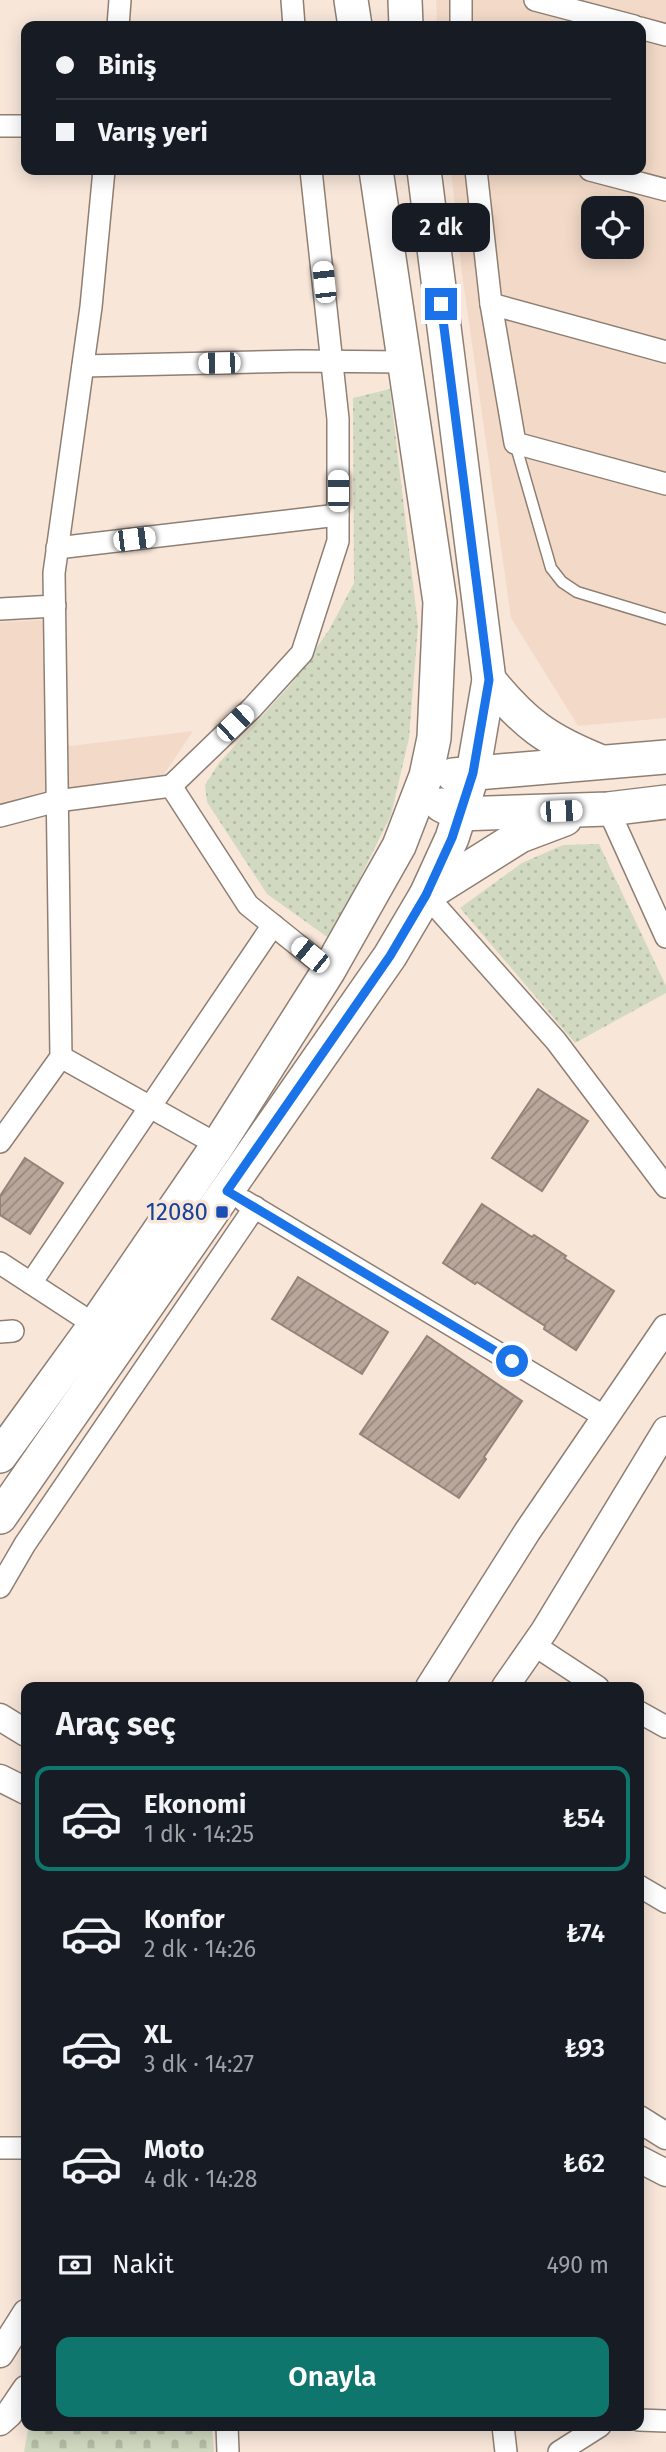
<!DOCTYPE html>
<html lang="tr">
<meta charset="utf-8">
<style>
:root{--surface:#171b24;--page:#20242c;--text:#f1f3f6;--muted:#9ea1a6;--line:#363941;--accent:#0f766e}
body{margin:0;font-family:"Fira Sans",sans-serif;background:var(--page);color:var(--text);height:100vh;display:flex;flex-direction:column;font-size:26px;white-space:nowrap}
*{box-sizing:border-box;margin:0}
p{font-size:23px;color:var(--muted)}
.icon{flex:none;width:38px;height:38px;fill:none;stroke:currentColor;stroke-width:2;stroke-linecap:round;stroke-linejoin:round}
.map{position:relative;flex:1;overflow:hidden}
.drawer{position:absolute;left:21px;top:1682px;width:623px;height:749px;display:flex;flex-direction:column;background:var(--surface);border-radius:14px;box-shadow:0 4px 18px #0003}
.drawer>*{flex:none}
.banner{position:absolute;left:21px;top:21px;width:625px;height:154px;border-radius:14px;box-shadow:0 4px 18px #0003;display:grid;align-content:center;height:154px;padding:0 35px;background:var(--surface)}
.controls{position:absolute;left:581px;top:196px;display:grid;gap:14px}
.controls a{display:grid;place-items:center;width:63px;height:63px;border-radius:14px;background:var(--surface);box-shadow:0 4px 18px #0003;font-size:35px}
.end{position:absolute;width:32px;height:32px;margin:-16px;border:9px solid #1a73e8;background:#fff;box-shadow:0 0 0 4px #fff}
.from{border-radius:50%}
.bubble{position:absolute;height:49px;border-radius:14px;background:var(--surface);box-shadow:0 4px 18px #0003;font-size:23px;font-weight:600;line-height:49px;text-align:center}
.car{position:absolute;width:21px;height:42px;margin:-21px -10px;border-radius:9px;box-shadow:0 0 5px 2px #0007;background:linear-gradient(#fff 24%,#345 0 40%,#fff 0 76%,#345 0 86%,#fff 0)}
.banner b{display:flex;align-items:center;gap:24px;height:66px;font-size:26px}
.banner b+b{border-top:2px solid var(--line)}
.banner i{width:18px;height:18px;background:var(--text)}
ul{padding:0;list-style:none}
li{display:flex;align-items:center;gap:21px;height:105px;margin:0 14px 10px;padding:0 21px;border:4px solid transparent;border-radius:14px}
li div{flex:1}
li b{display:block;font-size:26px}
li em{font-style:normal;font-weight:600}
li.on{border-color:var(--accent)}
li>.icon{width:63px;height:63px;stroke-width:1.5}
h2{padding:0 35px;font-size:32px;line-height:84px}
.pay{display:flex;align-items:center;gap:18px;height:77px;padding:0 35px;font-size:26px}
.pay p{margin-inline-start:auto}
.button{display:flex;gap:14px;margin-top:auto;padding:14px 35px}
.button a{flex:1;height:80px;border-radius:14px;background:var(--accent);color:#fff;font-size:28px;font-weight:600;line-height:80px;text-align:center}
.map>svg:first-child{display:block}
.built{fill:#f3dac8;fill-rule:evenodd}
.cemetery{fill:url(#cemetery-stones)}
.park{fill:url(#park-dots)}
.building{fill:url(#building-hatch);stroke:#948378;stroke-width:2}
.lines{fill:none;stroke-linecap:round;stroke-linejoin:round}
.service-casing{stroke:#8f7f73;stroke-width:13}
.minor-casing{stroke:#8f7f73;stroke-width:24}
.tertiary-casing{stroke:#8f7f73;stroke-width:29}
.primary-casing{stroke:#8f7f73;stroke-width:36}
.service{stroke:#fff;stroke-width:10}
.minor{stroke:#fff;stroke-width:21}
.tertiary{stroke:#fff;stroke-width:26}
.primary{stroke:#fff;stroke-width:33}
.route{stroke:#1a73e8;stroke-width:9}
.transit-dot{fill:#1a4fb4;stroke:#f8e6d9;stroke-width:2.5}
.labels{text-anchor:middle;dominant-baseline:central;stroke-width:7;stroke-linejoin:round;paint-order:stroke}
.transit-label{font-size:24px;fill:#164399;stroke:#f8e6d9;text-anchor:end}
</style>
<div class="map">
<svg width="666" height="2452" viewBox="0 0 666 2452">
<defs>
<pattern id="cemetery-stones" width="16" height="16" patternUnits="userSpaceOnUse" patternTransform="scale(1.75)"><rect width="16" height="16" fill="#d1dac1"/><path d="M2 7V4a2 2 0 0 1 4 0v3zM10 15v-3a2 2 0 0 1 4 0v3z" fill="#b4bba5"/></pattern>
<pattern id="park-dots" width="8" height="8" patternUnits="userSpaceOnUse" patternTransform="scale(1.75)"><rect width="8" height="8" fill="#d1dac1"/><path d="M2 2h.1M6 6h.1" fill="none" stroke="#b4bba5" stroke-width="1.8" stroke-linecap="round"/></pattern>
<pattern id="building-hatch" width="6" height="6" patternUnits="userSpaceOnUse" patternTransform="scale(1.75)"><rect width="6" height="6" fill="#b9a79b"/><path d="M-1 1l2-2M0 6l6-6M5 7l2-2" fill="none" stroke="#97887e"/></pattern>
</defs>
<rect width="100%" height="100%" fill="#f8e6d9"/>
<g class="built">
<path d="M 436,0 L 666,0 L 666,718 L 578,726 L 511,618 L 462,274 L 451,170 L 640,170 L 640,26 L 437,26 ZM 593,208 L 632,208 L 632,247 L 593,247 Z"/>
<polygon points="44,620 45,749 193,731 163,776 43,792 0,803 0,622"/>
</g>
<polygon class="cemetery" points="31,2426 212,2426 214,2452 24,2452 28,2430"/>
<g class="park">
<polygon points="390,389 418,626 409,738 391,815 330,939 267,894 207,802 205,785 219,763 292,683 329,630 354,583 353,398"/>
<polygon points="599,844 666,986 666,993 575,1043 460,908 522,863 563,845"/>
</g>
<g class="building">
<polygon points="538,1089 588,1121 542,1191 492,1158"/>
<polygon points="25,1158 63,1183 30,1234 0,1215 0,1196"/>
<polygon points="482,1204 532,1237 534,1235 566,1256 564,1258 614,1291 576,1350 544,1329 545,1326 477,1282 475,1284 443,1263"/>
<polygon points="298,1277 388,1332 362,1374 272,1319"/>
<polygon points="427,1336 522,1401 484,1457 486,1459 459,1498 360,1434"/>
</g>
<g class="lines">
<g class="service-casing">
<polyline id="service" points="515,443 551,568 562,582 577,592 666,619"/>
</g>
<g class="minor-casing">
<g id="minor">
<polyline points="292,0 294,26"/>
<polyline points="461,0 461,26"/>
<polyline points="535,0 634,26"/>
<polyline points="118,26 120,0"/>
<polyline points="640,28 666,35"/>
<polyline points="0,126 26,126"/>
<polyline points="476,170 491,304 515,443 666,484"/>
<polyline points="590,170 666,190"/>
<polyline points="491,304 666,352"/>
<polyline points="83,366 301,361 404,362"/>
<polyline points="57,548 338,515"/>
<polyline points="0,609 55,606"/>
<polyline points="171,786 252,708 302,653 338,541 338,419 311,170"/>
<polyline points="608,809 666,937"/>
<polyline points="0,816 57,801 171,786 248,905 329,970"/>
<polyline points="426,895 556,1041 666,1187"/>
<polyline points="61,1057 218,1145"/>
<polyline points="0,1142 61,1057 54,573 91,307 104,170"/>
<polyline points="244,1201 605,1417"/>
<polyline points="0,1263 95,1325"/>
<polyline points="31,1283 273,925"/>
<polyline points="0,1332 13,1331"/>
<polyline points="0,1587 25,1544 255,1207"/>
<polyline points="534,1645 598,1687"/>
<polyline points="639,1712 666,1727"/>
<polyline points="639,1886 666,1902"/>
<polyline points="0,2148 26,2148"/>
<polyline points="639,2420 666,2421"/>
<polyline points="227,2426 228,2452"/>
<polyline points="503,2426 506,2452"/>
<polyline points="559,2452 600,2426"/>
</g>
</g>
<g class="tertiary-casing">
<g id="tertiary">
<polyline points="429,1687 527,1532 666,1328"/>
<polyline points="505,1687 544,1631 666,1430"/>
<polyline points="0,1717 26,1733"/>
<polyline points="0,1778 26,1791"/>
<polyline points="639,2119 666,2136"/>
<polyline points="639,2159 666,2173"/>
<polyline points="0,2354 26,2313"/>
<polyline points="0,2422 9,2414 26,2389"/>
</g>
</g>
<g class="primary-casing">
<g id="primary">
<polyline points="351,0 355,26"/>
<polyline points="405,0 406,26"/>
<path d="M 489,680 C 525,724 547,740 599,761"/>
<polyline points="453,775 666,757"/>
<polyline points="441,805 459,814 608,809 666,802"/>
<polyline points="426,895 520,836 565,819"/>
<polyline points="0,1456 95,1325 218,1145 329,970 399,846 426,776 434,738 440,602 376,170"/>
<polyline points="0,1517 390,956 426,895 452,838 473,773 489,680 424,170"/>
</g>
</g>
<use href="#service" class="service"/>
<use href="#minor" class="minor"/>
<use href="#tertiary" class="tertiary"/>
<use href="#primary" class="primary"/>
</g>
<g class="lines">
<polyline class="route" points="441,304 489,680 473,773 452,838 426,895 390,956 227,1191 512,1361"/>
</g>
<rect class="transit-dot" x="215" y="1205" width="14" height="14" rx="3.5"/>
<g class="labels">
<g class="transit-label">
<text x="208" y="1212">12080</text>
</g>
</g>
</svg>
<div class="controls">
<a><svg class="icon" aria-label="locate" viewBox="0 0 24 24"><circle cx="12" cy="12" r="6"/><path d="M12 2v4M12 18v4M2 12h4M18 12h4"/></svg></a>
</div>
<i class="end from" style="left:512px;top:1361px"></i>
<i class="end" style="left:441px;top:304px"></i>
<div class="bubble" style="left:392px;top:203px;width:98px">2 dk</div>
<i class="car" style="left:324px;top:282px;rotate:354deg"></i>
<i class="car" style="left:219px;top:363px;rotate:269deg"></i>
<i class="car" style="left:338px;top:491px;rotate:0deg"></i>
<i class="car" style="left:134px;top:539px;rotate:83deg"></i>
<i class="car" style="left:235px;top:723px;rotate:46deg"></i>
<i class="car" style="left:561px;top:811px;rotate:88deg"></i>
<i class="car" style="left:310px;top:955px;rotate:309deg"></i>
<div class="banner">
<b><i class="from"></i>Biniş</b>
<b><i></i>Varış yeri</b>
</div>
<section class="drawer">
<h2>Araç seç</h2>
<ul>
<li class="on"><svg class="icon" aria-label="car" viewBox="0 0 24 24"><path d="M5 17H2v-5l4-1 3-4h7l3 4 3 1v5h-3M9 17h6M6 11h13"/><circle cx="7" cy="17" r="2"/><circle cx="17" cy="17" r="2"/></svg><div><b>Ekonomi</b><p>1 dk · 14:25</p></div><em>₺54</em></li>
<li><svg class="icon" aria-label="car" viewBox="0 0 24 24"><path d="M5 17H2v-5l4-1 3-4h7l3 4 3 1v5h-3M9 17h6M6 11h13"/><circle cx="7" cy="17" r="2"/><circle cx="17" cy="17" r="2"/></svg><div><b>Konfor</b><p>2 dk · 14:26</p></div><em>₺74</em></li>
<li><svg class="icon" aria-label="car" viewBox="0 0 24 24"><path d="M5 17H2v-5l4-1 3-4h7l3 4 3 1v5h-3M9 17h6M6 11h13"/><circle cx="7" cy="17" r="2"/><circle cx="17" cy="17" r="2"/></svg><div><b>XL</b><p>3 dk · 14:27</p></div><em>₺93</em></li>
<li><svg class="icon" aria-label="car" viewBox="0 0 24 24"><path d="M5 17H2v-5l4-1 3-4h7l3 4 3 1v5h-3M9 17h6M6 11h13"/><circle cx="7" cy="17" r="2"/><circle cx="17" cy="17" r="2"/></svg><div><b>Moto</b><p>4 dk · 14:28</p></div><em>₺62</em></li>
</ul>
<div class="pay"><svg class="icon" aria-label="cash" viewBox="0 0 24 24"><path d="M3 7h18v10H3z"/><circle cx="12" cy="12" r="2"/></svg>Nakit<p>490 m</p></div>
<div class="button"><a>Onayla</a></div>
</section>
</div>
